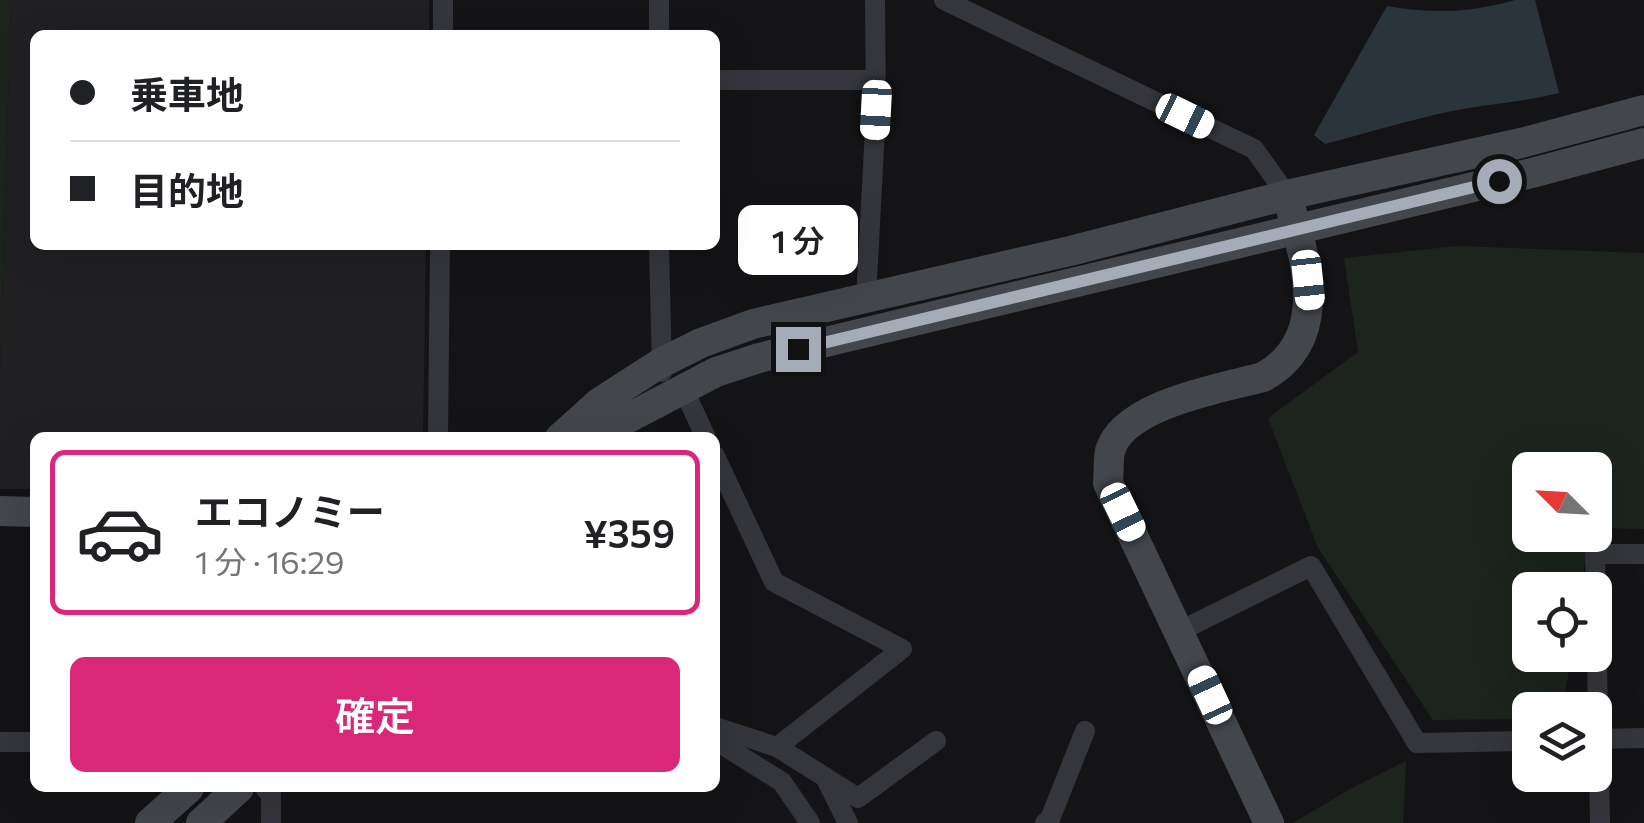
<!DOCTYPE html>
<html lang="ja">
<meta charset="utf-8">
<style>
:root{--surface:#fff;--page:#f2f2f2;--text:#202124;--muted:#757577;--line:#e0e0e0;--accent:#db2777}
body{margin:0;font-family:Commissioner,"Noto Sans JP",sans-serif;background:var(--page);color:var(--text);height:100vh;display:flex;flex-direction:column;font-size:38px;white-space:nowrap}
*{box-sizing:border-box;margin:0}
p{font-size:32px;color:var(--muted)}
.icon{flex:none;width:55px;height:55px;fill:none;stroke:currentColor;stroke-width:2;stroke-linecap:round;stroke-linejoin:round}
.map{position:relative;flex:1;overflow:hidden}
.panel{position:absolute;left:30px;top:432px;width:690px;height:360px;display:flex;flex-direction:column;background:var(--surface);border-radius:15px;box-shadow:0 10px 40px #0002}
.panel>*{flex:none}
.hud{position:absolute;left:30px;top:30px;width:690px;height:220px;border-radius:15px;box-shadow:0 10px 40px #0002;display:grid;align-content:center;height:220px;padding:0 40px;background:var(--surface)}
.needle{width:65px;rotate:294deg}
.controls{position:absolute;left:1512px;top:452px;display:grid;gap:20px}
.controls a{display:grid;place-items:center;width:100px;height:100px;border-radius:15px;background:var(--surface);box-shadow:0 10px 40px #0002;font-size:50px}
.end{position:absolute;width:45px;height:45px;margin:-22px;border:12px solid #a5acb7;background:#111;box-shadow:0 0 0 5px #111}
.from{border-radius:50%}
.bubble{position:absolute;height:70px;border-radius:15px;background:var(--surface);box-shadow:0 10px 40px #0002;font-size:32px;font-weight:600;line-height:70px;text-align:center}
.car{position:absolute;width:30px;height:60px;margin:-30px -15px;border-radius:12px;box-shadow:0 0 8px 2px #0007;background:linear-gradient(#fff 24%,#345 0 40%,#fff 0 76%,#345 0 86%,#fff 0)}
.hud b{display:flex;align-items:center;gap:35px;height:95px;font-size:38px}
.hud b+b{border-top:2px solid var(--line)}
.hud i{width:25px;height:25px;background:var(--text)}
ul{padding:18px 0 0;list-style:none}
li{display:flex;align-items:center;gap:30px;height:165px;margin:0 20px 15px;padding:0 20px;border:5px solid transparent;border-radius:15px}
li div{flex:1}
li b{display:block;font-size:38px}
li em{font-style:normal;font-weight:600}
li.on{border-color:var(--accent)}
li>.icon{width:90px;height:90px;stroke-width:1.5}
.primary-button{display:flex;gap:20px;margin-top:auto;padding:20px 40px}
.primary-button a{flex:1;height:115px;border-radius:15px;background:var(--accent);color:#fff;font-size:40px;font-weight:600;line-height:115px;text-align:center}
.map>svg:first-child{display:block}
.built{fill:#202023}
.green{fill:#1c241d}
.water{fill:#2a343b}
.lines{fill:none;stroke-linecap:round;stroke-linejoin:round}
.street{stroke:#35363b;stroke-width:20}
.secondary{stroke:#43464b;stroke-width:30}
.route{stroke:#a5acb7;stroke-width:12}
</style>
<div class="map">
<svg width="1644" height="823" viewBox="0 0 1644 823">
<rect width="100%" height="100%" fill="#141416"/>
<polygon class="built" points="11,0 429,0 429,35 35,35 35,245 426,245 423,437 35,438 35,489 0,489 0,372"/>
<g class="green">
<polygon points="0,0 11,0 0,372"/>
<polygon points="1457,246 1644,253 1644,529 1595,528 1595,470 1530,470 1530,535 1588,535 1581,590 1530,590 1530,655 1571,655 1563,710 1530,710 1530,719 1433,720 1318,548 1268,418 1358,352 1344,258"/>
<polygon points="1406,761 1403,823 1293,823 1350,789"/>
</g>
<path class="water" d="M 1515,0 L 1535,0 L 1559,93 C 1524,102 1488,104 1452,111 C 1409,120 1367,133 1325,144 L 1314,135 L 1387,6 C 1434,14 1468,13 1515,0 Z"/>
<g class="lines">
<g class="street">
<polyline points="944,0 1254,149 1287,195"/>
<polyline points="443,35 443,0"/>
<polyline points="659,35 659,0"/>
<polyline points="715,80 875,80"/>
<polyline points="659,245 662,372"/>
<polyline points="866,299 876,110 875,0"/>
<polyline points="684,390 706,438"/>
<polyline points="438,438 440,245"/>
<polyline points="715,456 774,582 902,649 777,747"/>
<polyline points="1180,631 1311,566 1417,743 1530,741"/>
<polyline points="715,727 777,747 825,777 848,823"/>
<polyline points="1595,739 1644,738"/>
<polyline points="715,740 782,782 810,823"/>
<polyline points="0,742 35,742"/>
<polyline points="826,778 858,798 936,741"/>
<polyline points="265,788 271,795 271,823"/>
<polyline points="1045,823 1050,819 1085,731"/>
<polyline points="1600,823 1595,554 1644,554"/>
</g>
<g class="secondary">
<polyline points="560,438 600,402 659,364 701,343 753,324 1070,251 1287,195 1521,143 1644,110"/>
<polyline points="602,438 617,424 716,372 759,358 1532,173 1644,143"/>
<polyline points="0,511 35,512"/>
<polyline points="150,823 189,788"/>
<polyline points="201,823 239,788"/>
<path d="M 1269,823 L 1108,483 C 1109,473 1108,460 1110,451 C 1123,404 1223,388 1263,377 C 1327,342 1309,270 1292,213"/>
</g>
</g>
<g class="lines">
<polyline class="route" points="798,349 1499,181"/>
</g>
</svg>
<div class="controls">
<a><svg class="needle" viewBox="-14 -14 28 28"><path d="M0-13l5 13h-10z" fill="#e53935"/><path d="M0 13l5-13h-10z" fill="#757577"/></svg></a>
<a><svg class="icon" aria-label="locate" viewBox="0 0 24 24"><circle cx="12" cy="12" r="6"/><path d="M12 2v4M12 18v4M2 12h4M18 12h4"/></svg></a>
<a><svg class="icon" aria-label="layers" viewBox="0 0 24 24"><path d="M12 4l9 5-9 5-9-5zM3 14l9 5 9-5"/></svg></a>
</div>
<i class="end from" style="left:1499px;top:181px"></i>
<i class="end" style="left:798px;top:349px"></i>
<div class="bubble" style="left:738px;top:205px;width:120px">1 分</div>
<i class="car" style="left:876px;top:110px;rotate:183deg"></i>
<i class="car" style="left:1185px;top:116px;rotate:116deg"></i>
<i class="car" style="left:1308px;top:280px;rotate:174deg"></i>
<i class="car" style="left:1123px;top:512px;rotate:154deg"></i>
<i class="car" style="left:1210px;top:695px;rotate:335deg"></i>
<div class="hud">
<b><i class="from"></i>乗車地</b>
<b><i></i>目的地</b>
</div>
<section class="panel">
<ul>
<li class="on"><svg class="icon" aria-label="car" viewBox="0 0 24 24"><path d="M5 17H2v-5l4-1 3-4h7l3 4 3 1v5h-3M9 17h6M6 11h13"/><circle cx="7" cy="17" r="2"/><circle cx="17" cy="17" r="2"/></svg><div><b>エコノミー</b><p>1 分 · 16:29</p></div><em>¥359</em></li>
</ul>
<div class="primary-button"><a>確定</a></div>
</section>
</div>
